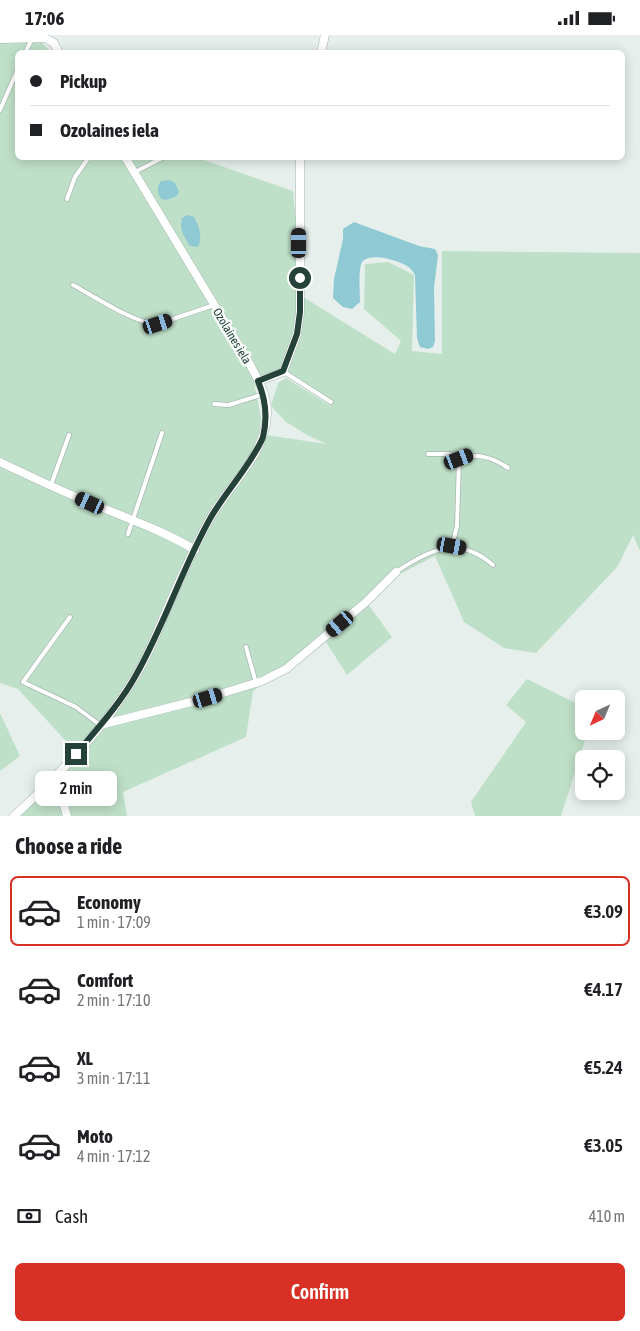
<!DOCTYPE html>
<meta charset="utf-8">
<style>
:root{--surface:#fff;--page:#f6f6f6;--text:#202124;--muted:#757577;--line:#e0e0e0;--accent:#d93025}
body{margin:0;font-family:"Asap Condensed",sans-serif;background:var(--page);color:var(--text);height:100vh;display:flex;flex-direction:column;font-size:19px;white-space:nowrap}
*{box-sizing:border-box;margin:0}
p{font-size:16px;color:var(--muted)}
.icon{flex:none;width:28px;height:28px;fill:none;stroke:currentColor;stroke-width:2;stroke-linecap:round;stroke-linejoin:round}
.map{position:relative;height:781px;overflow:hidden}
.side{display:flex;flex-direction:column;background:var(--surface);flex:1}
.side>*{flex:none}
.guide{position:absolute;left:15px;top:15px;width:610px;height:110px;border-radius:8px;box-shadow:0 2px 12px #0003;display:grid;align-content:center;height:110px;padding:0 15px;background:var(--surface)}
.needle{width:32px;rotate:224deg}
.tools{position:absolute;left:575px;top:655px;display:grid;gap:10px}
.tools a{display:grid;place-items:center;width:50px;height:50px;border-radius:8px;background:var(--surface);box-shadow:0 2px 12px #0003;font-size:25px}
.end{position:absolute;width:22px;height:22px;margin:-11px;border:6px solid #24423a;background:#fff;box-shadow:0 0 0 2px #fff}
.from{border-radius:50%}
.bubble{position:absolute;height:35px;border-radius:8px;background:var(--surface);box-shadow:0 2px 12px #0003;font-size:16px;font-weight:600;line-height:35px;text-align:center}
.car{position:absolute;width:15px;height:30px;margin:-15px -8px;border-radius:6px;box-shadow:0 0 4px 1px #0007;background:linear-gradient(#222 24%,#8ab4d8 0 40%,#222 0 76%,#8ab4d8 0 86%,#222 0)}
.guide b{display:flex;align-items:center;gap:18px;height:48px;font-size:19px}
.guide b+b{border-top:1px solid var(--line)}
.guide i{width:12px;height:12px;background:var(--text)}
ul{padding:0;list-style:none}
li{display:flex;align-items:center;gap:15px;height:70px;margin:0 10px 8px;padding:0 5px;border:2px solid transparent;border-radius:8px}
li div{flex:1}
li b{display:block;font-size:19px}
li em{font-style:normal;font-weight:600}
li.current{border-color:var(--accent)}
li>.icon{width:45px;height:45px;stroke-width:1.5}
h2{padding:0 15px;font-size:22px;line-height:60px}
.pay{display:flex;align-items:center;gap:12px;height:55px;padding:0 15px;font-size:19px}
.pay p{margin-inline-start:auto}
.primary-button{display:flex;gap:10px;margin-top:auto;padding:10px 15px}
.primary-button a{flex:1;height:58px;border-radius:8px;background:var(--accent);color:#fff;font-size:20px;font-weight:600;line-height:58px;text-align:center}
.status{display:flex;justify-content:space-between;align-items:center;height:35px;padding:0 25px;background:var(--surface);direction:ltr}
.status svg{height:14px;fill:currentColor}
.map>svg:first-child{display:block}
.green{fill:#bfe0c8;fill-rule:evenodd}
.water{fill:#8ec9d4}
.lines{fill:none;stroke-linecap:round;stroke-linejoin:round}
.lane-casing{stroke:#a8b8b2;stroke-width:5.5}
.street-casing{stroke:#a8b8b2;stroke-width:9}
.lane{stroke:#fff;stroke-width:4}
.street{stroke:#fff;stroke-width:8}
.route{stroke:#24423a;stroke-width:6}
.labels{text-anchor:middle;dominant-baseline:central;stroke-width:5;stroke-linejoin:round;paint-order:stroke}
.street-label{font-size:12px;fill:#24423a;stroke:#f7fbf9}
</style>
<div class="status"><b>17:06</b><svg viewBox="0 0 49 12"><path d="M0 12V9h3v3zM5 12V6h3v6zM10 12V3h3v9zM15 12V0h3v12zM26 1h20v11H26zM47 4h2v5h-2z"/></svg></div>
<div class="map">
<svg width="640" height="781" viewBox="0 0 640 781">
<rect width="100%" height="100%" fill="#e6efeb"/>
<g class="green">
<path d="M 0,0 L 36,0 L 50,17 L 18,18 L 18,122 L 198,123 L 293,156 L 303,262 L 395,319 L 401,306 L 364,274 L 365,229 L 388,227 L 414,240 L 412,316 L 442,319 L 442,216 L 640,218 L 640,516 L 633,500 L 618,531 L 536,618 L 504,613 L 464,587 L 435,521 L 400,539 L 368,569 L 392,602 L 347,640 L 326,607 L 253,656 L 246,702 L 123,757 L 127,781 L 11,781 L 77,718 L 18,654 L 0,648 ZM 283,335 L 334,373 L 286,343 L 278,348 L 271,371 L 286,387 L 309,401 L 327,409 L 259,399 L 261,383 L 254,347 Z"/>
<polygon points="527,644 584,672 584,696 588,696 561,781 475,781 471,767 526,687 506,670"/>
<polygon points="0,678 20,721 0,736"/>
</g>
<g class="water">
<path d="M 170,145 L 175,148 L 179,157 L 177,161 L 166,165 L 161,164 C 157,157 157,152 161,146 Z"/>
<path d="M 188,180 L 194,182 C 199,191 203,202 198,212 L 190,211 C 184,202 179,194 182,183 Z"/>
<path d="M 354,187 L 419,211 L 435,214 L 438,220 L 434,253 L 435,306 L 433,312 L 428,314 L 420,312 L 417,303 L 415,240 C 413,237 411,233 407,231 C 397,225 371,217 362,227 C 358,234 360,259 360,267 L 352,274 L 343,272 L 333,263 L 334,244 L 343,204 L 343,194 Z"/>
</g>
<g class="lines">
<g class="lane-casing">
<g id="lane">
<polyline points="25,18 32,4"/>
<polyline points="0,75 18,34"/>
<polyline points="135,137 164,122"/>
<polyline points="67,164 75,142 89,122"/>
<path d="M 73,250 C 94,261 135,289 158,289 L 214,270"/>
<polyline points="284,337 331,367"/>
<polyline points="214,369 229,370 264,359"/>
<polyline points="428,419 450,419 459,424 457,491 452,511"/>
<path d="M 459,424 C 476,417 494,423 508,433"/>
<polyline points="51,450 69,400"/>
<polyline points="128,499 162,398"/>
<path d="M 396,537 C 430,514 459,500 493,530"/>
<polyline points="70,582 23,647 76,672 100,690"/>
<polyline points="246,612 256,648"/>
</g>
</g>
<g class="street-casing">
<g id="street">
<polyline points="0,4 45,3 54,8 59,18"/>
<polyline points="321,18 325,0"/>
<polyline points="259,346 283,337 297,299 300,277 300,122"/>
<path d="M 0,427 C 30,441 60,456 91,468 C 126,483 162,495 195,515"/>
<polyline points="100,690 207,663 262,646 286,634 366,567 396,537"/>
<polyline points="56,740 67,781"/>
<path d="M 14,781 C 59,740 104,694 135,642 C 150,618 159,592 170,567 C 183,538 196,508 211,482 C 230,449 265,420 267,380 C 268,356 252,334 241,314 L 125,122"/>
</g>
</g>
<use href="#lane" class="lane"/>
<use href="#street" class="street"/>
</g>
<g class="lines">
<path class="route" d="M 76,719 C 97,694 120,669 136,640 C 165,589 182,533 211,482 C 224,460 241,441 254,419 C 257,414 261,408 263,402 C 268,382 266,365 258,346 L 283,336 L 297,299 L 300,277 L 300,243"/>
</g>
<g class="labels">
<g class="street-label">
<text transform="translate(232 301) rotate(59)">Ozolaines iela</text>
</g>
</g>
</svg>
<div class="tools">
<a><svg class="needle" viewBox="-14 -14 28 28"><path d="M0-13l5 13h-10z" fill="#e53935"/><path d="M0 13l5-13h-10z" fill="#757577"/></svg></a>
<a><svg class="icon" aria-label="locate" viewBox="0 0 24 24"><circle cx="12" cy="12" r="6"/><path d="M12 2v4M12 18v4M2 12h4M18 12h4"/></svg></a>
</div>
<i class="end from" style="left:300px;top:243px"></i>
<i class="end" style="left:76px;top:719px"></i>
<div class="bubble" style="left:35px;top:736px;width:82px">2 min</div>
<i class="car" style="left:299px;top:208px;rotate:0deg"></i>
<i class="car" style="left:158px;top:289px;rotate:72deg"></i>
<i class="car" style="left:459px;top:424px;rotate:69deg"></i>
<i class="car" style="left:90px;top:468px;rotate:295deg"></i>
<i class="car" style="left:452px;top:511px;rotate:100deg"></i>
<i class="car" style="left:340px;top:589px;rotate:230deg"></i>
<i class="car" style="left:208px;top:663px;rotate:73deg"></i>
<div class="guide">
<b><i class="from"></i>Pickup</b>
<b><i></i>Ozolaines iela</b>
</div>
</div>
<section class="side">
<h2>Choose a ride</h2>
<ul>
<li class="current"><svg class="icon" aria-label="car" viewBox="0 0 24 24"><path d="M5 17H2v-5l4-1 3-4h7l3 4 3 1v5h-3M9 17h6M6 11h13"/><circle cx="7" cy="17" r="2"/><circle cx="17" cy="17" r="2"/></svg><div><b>Economy</b><p>1 min · 17:09</p></div><em>€3.09</em></li>
<li><svg class="icon" aria-label="car" viewBox="0 0 24 24"><path d="M5 17H2v-5l4-1 3-4h7l3 4 3 1v5h-3M9 17h6M6 11h13"/><circle cx="7" cy="17" r="2"/><circle cx="17" cy="17" r="2"/></svg><div><b>Comfort</b><p>2 min · 17:10</p></div><em>€4.17</em></li>
<li><svg class="icon" aria-label="car" viewBox="0 0 24 24"><path d="M5 17H2v-5l4-1 3-4h7l3 4 3 1v5h-3M9 17h6M6 11h13"/><circle cx="7" cy="17" r="2"/><circle cx="17" cy="17" r="2"/></svg><div><b>XL</b><p>3 min · 17:11</p></div><em>€5.24</em></li>
<li><svg class="icon" aria-label="car" viewBox="0 0 24 24"><path d="M5 17H2v-5l4-1 3-4h7l3 4 3 1v5h-3M9 17h6M6 11h13"/><circle cx="7" cy="17" r="2"/><circle cx="17" cy="17" r="2"/></svg><div><b>Moto</b><p>4 min · 17:12</p></div><em>€3.05</em></li>
</ul>
<div class="pay"><svg class="icon" aria-label="cash" viewBox="0 0 24 24"><path d="M3 7h18v10H3z"/><circle cx="12" cy="12" r="2"/></svg>Cash<p>410 m</p></div>
<div class="primary-button"><a>Confirm</a></div>
</section>
